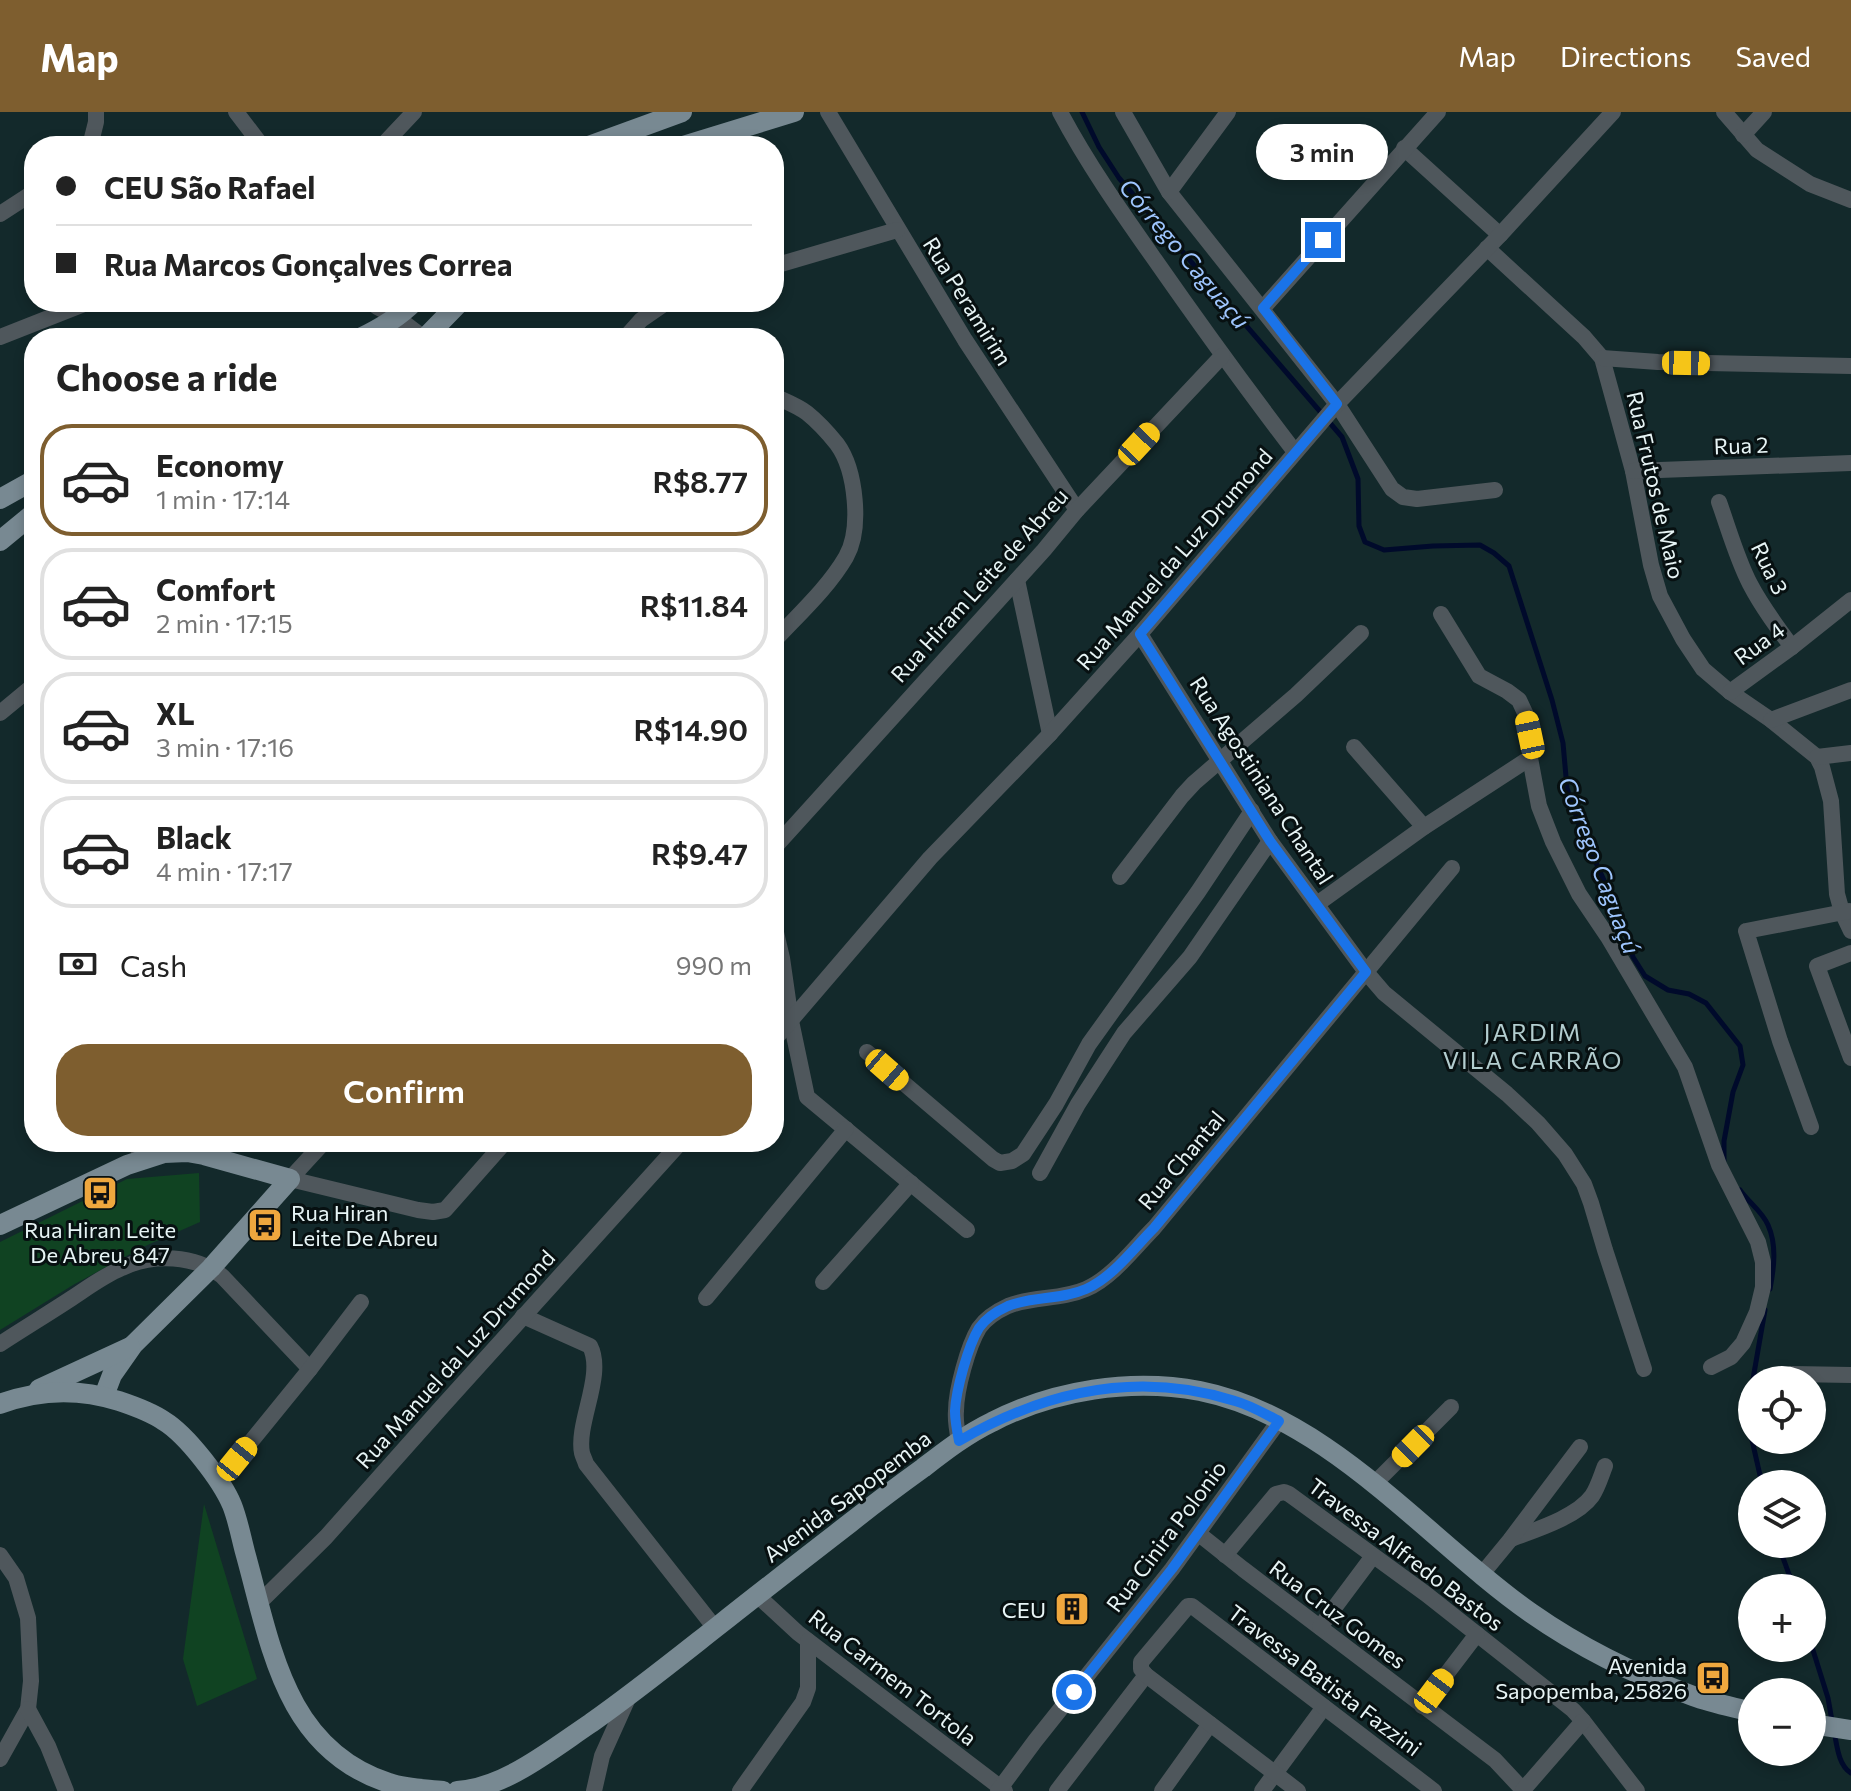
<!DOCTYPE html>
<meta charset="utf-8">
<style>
:root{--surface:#fff;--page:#f2f2f2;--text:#222;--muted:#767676;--line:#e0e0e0;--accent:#7e5e2f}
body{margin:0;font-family:Commissioner,sans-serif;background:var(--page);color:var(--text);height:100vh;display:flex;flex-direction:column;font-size:30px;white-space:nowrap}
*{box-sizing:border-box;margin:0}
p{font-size:26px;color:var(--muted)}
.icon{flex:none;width:44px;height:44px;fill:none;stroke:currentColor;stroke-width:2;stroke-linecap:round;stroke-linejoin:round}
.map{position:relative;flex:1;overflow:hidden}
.drawer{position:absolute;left:24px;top:216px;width:760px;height:824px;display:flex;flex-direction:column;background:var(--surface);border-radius:32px;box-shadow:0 4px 12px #0003}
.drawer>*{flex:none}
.banner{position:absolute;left:24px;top:24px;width:760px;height:176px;border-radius:32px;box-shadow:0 4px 12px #0003;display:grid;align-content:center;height:176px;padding:0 32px;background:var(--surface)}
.fabs{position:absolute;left:1738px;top:1254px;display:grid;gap:16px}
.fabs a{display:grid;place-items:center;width:88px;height:88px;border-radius:50%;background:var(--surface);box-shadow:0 4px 12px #0003;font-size:40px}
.end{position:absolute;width:36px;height:36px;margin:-18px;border:10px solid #1a73e8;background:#fff;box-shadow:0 0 0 4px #fff}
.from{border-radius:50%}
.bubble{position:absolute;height:56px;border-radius:28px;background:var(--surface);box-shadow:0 4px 12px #0003;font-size:26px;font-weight:600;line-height:56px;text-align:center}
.car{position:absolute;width:24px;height:48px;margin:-24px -12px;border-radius:10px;box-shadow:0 0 6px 2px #0007;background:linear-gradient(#f5c518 24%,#345 0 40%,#f5c518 0 76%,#345 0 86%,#f5c518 0)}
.banner b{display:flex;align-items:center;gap:28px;height:76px;font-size:30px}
.banner b+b{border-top:2px solid var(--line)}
.banner i{width:20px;height:20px;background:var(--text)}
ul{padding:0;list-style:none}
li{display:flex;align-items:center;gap:24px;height:112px;margin:0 16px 12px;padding:0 16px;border:4px solid var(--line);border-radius:32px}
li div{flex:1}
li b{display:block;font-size:30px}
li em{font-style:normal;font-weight:600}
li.on{border-color:var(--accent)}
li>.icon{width:72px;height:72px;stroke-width:1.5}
h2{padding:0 32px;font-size:36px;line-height:96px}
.pay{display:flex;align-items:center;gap:20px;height:88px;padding:0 32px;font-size:30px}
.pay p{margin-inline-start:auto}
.cta{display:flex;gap:16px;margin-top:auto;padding:16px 32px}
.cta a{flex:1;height:92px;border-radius:32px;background:var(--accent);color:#fff;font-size:32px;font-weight:600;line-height:92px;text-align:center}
header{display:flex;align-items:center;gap:48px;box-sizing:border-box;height:112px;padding:0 40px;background:var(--accent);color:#fff}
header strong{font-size:38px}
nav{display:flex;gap:44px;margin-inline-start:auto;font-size:28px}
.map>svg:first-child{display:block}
.green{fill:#104322}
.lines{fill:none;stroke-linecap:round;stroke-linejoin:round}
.stream{stroke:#000a2b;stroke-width:5}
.minor{stroke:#4f575c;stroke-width:16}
.major{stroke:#788992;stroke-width:20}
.route{stroke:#1a73e8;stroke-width:10}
.labels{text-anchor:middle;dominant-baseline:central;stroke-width:6;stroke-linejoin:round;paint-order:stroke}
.street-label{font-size:22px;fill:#e7f4f5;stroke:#071011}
.poi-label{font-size:22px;fill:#e7f4f5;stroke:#071011;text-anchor:end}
.water-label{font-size:24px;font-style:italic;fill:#9ec5fe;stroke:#071011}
.neighbourhood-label{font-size:24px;letter-spacing:2px;fill:#b3cdcf;stroke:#071011}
</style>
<header>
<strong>Map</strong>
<nav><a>Map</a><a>Directions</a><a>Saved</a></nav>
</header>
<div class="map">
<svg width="1851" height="1679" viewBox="0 0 1851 1679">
<rect width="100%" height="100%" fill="#13292b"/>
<g class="green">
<polygon points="199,1061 200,1110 143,1135 73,1173 0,1218 0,1130 127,1067"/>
<polygon points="204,1392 257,1567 197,1594 183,1547"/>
</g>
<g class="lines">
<g class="stream">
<polyline points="1082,0 1099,35 1119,66 1342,325 1358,367 1359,414 1365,430 1384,438 1433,434 1480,433 1494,441 1509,454 1552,588 1563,631 1567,676 1579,713 1621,806 1633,845 1645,864 1668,878 1689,882 1706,891 1740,934 1743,953 1733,980 1724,1029 1724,1048"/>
<path d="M 1740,1078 C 1748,1090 1762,1099 1768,1113 C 1777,1133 1774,1156 1770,1177"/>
<polyline points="1752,1327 1749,1290 1765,1198"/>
<polyline points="1752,1328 1762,1372"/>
<polyline points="1778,1432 1794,1476"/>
<polyline points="1812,1535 1828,1586 1832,1609"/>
<path d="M 1834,1619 C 1837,1633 1838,1653 1851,1661"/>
</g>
<g class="minor">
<polyline points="236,0 262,34"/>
<polyline points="828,0 965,228 1077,398"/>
<path d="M 1060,0 C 1087,51 1120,98 1153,145 C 1199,211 1246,276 1295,340"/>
<polyline points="1123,0 1169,80 1337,292 1392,377 1403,385 1417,387 1495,378"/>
<polyline points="1724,0 1757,38 1810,72 1851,88"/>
<polyline points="1743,23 1764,0"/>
<polyline points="90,34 96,10 96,0"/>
<polyline points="382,34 414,0"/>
<polyline points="1404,36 1500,123"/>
<polyline points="1169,80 1228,0"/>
<polyline points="0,102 34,80"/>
<polyline points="1487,136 1584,225 1602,246 1633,359 1651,453 1660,484 1683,527 1703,557 1730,580 1771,608 1817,645 1822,655 1831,689 1837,782 1842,800 1851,819"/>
<polyline points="774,154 897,118"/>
<polyline points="377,195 398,206 424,226"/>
<polyline points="1263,196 1438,0"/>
<polyline points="0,225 89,190"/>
<polyline points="625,226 641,208 667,190"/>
<polyline points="1602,246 1658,250 1851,254"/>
<path d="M 774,284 C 785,289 798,294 807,301 C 817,309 829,322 837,332 C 856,358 862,417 846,445 C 828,476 798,503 774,529"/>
<polyline points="1633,359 1851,351"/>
<path d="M 1719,390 C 1729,418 1737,447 1750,472 C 1762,495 1777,515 1792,535"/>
<polyline points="1017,468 1050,622"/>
<polyline points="1441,502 1479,564 1507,579 1519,588 1526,603 1530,623 1530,646 1539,694 1553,730 1579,782 1608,825 1685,955 1719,1053 1758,1130 1763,1150 1763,1175 1757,1200 1743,1231 1731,1245 1711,1255"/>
<polyline points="1140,522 1270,729 1366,860 1384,881 1507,982 1538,1011 1565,1042 1584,1072 1591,1091 1605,1138 1644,1257"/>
<polyline points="1730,580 1792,535 1851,488"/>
<polyline points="0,601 34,573"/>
<polyline points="1771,608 1851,578"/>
<polyline points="1354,635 1424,715"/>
<polyline points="1817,645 1851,641"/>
<polyline points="774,736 1044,438 1077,398 1222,244"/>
<polyline points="1120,765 1182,684 1194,671 1296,583 1361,521"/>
<polyline points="1317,792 1424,715 1530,646"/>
<polyline points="774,812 782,846 791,909 807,985 967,1118"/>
<polyline points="1851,841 1817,854 1851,946"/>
<polyline points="774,928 930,746 1050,622 1140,522 1337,292 1500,123 1613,0"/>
<polyline points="867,940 993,1047 1000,1051 1012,1049 1023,1042 1056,992 1089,932 1198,780 1252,699"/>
<polyline points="1811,1015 1780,929 1746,819 1849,799"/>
<polyline points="132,1030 146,1045 151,1030"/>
<polyline points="324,1030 290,1067 418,1098 433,1100 445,1098 505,1030"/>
<polyline points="1040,1061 1078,992 1124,921 1190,845 1270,729"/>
<polyline points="823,1170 911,1071"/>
<polyline points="706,1186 846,1017"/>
<path d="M 523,1204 L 590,1234 C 605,1263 576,1311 582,1341 C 583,1345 585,1348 586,1352 L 715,1516"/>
<path d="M 0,1232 C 23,1217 46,1203 69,1188 C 86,1177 103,1164 122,1156 C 153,1141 195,1143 222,1164 L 310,1257"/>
<polyline points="1792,1262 1851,1263"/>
<path d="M 959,1329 C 957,1319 955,1309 956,1299 C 956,1278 968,1234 979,1216 C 986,1206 997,1199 1008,1194 C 1033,1184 1061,1188 1086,1177 C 1113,1165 1134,1136 1154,1116 L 1452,756"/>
<polyline points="219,1369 310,1257 361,1190"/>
<polyline points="1374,1372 1451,1295"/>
<polyline points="1199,1422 1243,1457 1495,1648 1524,1679"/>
<path d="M 1511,1427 C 1535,1418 1577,1405 1592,1384 C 1598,1375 1601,1364 1605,1354"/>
<polyline points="0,1443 16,1466 28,1506 31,1569 28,1597 0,1647"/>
<polyline points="1225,1443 1276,1382 1284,1380 1289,1382 1426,1482 1573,1598 1583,1609 1637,1679"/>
<polyline points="1482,1462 1510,1428 1580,1335"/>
<polyline points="757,1483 798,1521 1005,1679"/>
<polyline points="259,1491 326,1425 439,1298 681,1030"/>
<polyline points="1320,1515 1373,1444"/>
<polyline points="1422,1594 1477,1522"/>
<polyline points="28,1597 48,1634 66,1679"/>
<polyline points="1523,1678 1583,1609"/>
<polyline points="594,1679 602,1644 629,1584"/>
<polyline points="740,1679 803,1590 808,1576 808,1529"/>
<polyline points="998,1679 1035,1629 1172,1457 1279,1309"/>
<polyline points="1057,1679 1146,1563"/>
<polyline points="1162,1679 1210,1612"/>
<polyline points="1262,1679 1324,1595"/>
<polyline points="1298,1679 1146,1563 1141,1557 1141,1550 1188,1494 1192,1494 1434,1679"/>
</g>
<g class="major">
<polyline points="589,34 682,0"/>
<polyline points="683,34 794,0"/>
<path d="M 360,226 C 381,216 398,206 414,190"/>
<polyline points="425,226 460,190"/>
<polyline points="0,387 34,368"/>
<polyline points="0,429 34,401"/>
<polyline points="0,1113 127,1053 164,1041 187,1040 204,1043 290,1067 211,1156 133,1233 112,1263 104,1284"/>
<polyline points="39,1277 130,1235"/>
<path d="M 0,1292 C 40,1277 78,1276 119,1289 C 134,1294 151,1300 164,1309 C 187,1323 222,1369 232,1393 C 238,1408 241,1425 245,1440 C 271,1533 284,1637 389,1671 C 406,1677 426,1677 443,1679"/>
<polyline points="1812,1612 1851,1618"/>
<path d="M 457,1679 C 505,1676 552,1637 591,1611 C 635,1580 676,1547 718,1514 C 762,1479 806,1445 850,1411 C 874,1392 898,1374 923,1356 C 945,1339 967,1322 992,1310 C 1054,1278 1131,1266 1200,1279 C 1330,1305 1427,1428 1531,1501 C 1581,1536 1636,1563 1693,1584 C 1712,1591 1733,1595 1752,1600"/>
</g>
</g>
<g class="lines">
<path class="route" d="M 1074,1580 L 1172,1457 L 1279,1309 C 1265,1302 1250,1293 1235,1289 C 1137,1258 1045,1279 959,1329 C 957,1319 955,1309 955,1299 C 956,1278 968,1234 979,1216 C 986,1206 997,1199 1008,1194 C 1033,1184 1061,1188 1086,1177 C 1113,1165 1134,1136 1154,1116 L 1366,860 L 1270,729 L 1140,522 L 1337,292 L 1263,196 L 1323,128"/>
</g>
<defs>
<g id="bus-square" transform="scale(1.8)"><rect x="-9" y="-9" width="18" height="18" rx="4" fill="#efa73e" stroke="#071011"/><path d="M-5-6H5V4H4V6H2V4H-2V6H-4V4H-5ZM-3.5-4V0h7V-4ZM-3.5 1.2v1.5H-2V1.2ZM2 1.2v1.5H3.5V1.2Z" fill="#111"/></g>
<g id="building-square" transform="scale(1.8)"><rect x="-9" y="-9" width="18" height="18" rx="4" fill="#efa73e" stroke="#071011"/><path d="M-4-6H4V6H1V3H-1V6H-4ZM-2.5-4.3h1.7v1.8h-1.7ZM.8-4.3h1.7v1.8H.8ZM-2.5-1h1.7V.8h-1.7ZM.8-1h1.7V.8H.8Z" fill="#111"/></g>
</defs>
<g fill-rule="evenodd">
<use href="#bus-square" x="100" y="1081"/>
<use href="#bus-square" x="265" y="1113"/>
<use href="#building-square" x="1072" y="1497"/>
<use href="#bus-square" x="1713" y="1566"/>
</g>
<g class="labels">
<g class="street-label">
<text transform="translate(968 189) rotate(58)">Rua Peramirim</text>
<text transform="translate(1741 333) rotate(-2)">Rua 2</text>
<text transform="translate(1656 373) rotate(77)">Rua Frutos de Maio</text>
<text transform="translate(1174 447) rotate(-49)">Rua Manuel da Luz Drumond</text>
<text transform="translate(1770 456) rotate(64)">Rua 3</text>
<text transform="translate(979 473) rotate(-48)">Rua Hiram Leite de Abreu</text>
<text transform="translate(1759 531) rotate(-36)">Rua 4</text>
<text transform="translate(1262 668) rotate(57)">Rua Agostiniana Chantal</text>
<text transform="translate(1181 1048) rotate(-50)">Rua Chantal</text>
<text transform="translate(455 1247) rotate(-48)">Rua Manuel da Luz Drumond</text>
<text transform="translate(847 1384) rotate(-37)">Avenida Sapopemba</text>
<text transform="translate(1166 1424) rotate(-53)">Rua Cinira Polonio</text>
<text transform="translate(1406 1442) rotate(37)">Travessa Alfredo Bastos</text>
<text transform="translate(1338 1502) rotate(37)">Rua Cruz Gomes</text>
<text transform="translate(893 1565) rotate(38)">Rua Carmem Tortola</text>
<text transform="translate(1325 1568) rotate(37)">Travessa Batista Fazzini</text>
</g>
<g class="poi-label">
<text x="291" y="1100" text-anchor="start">Rua Hiran<tspan x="291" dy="25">Leite De Abreu</tspan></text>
<text x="100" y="1117" text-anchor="middle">Rua Hiran Leite<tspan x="100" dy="25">De Abreu, 847</tspan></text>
<text x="1046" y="1497">CEU</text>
<text x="1687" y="1553">Avenida<tspan x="1687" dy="25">Sapopemba, 25826</tspan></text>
</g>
<g class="water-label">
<text transform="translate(1185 141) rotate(50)">Córrego Caguaçú</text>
<text transform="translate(1600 753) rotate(69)">Córrego Caguaçú</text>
</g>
<g class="neighbourhood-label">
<text x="1533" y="919">JARDIM<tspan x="1533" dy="28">VILA CARRÃO</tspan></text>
</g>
</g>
</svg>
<div class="fabs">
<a><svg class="icon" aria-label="locate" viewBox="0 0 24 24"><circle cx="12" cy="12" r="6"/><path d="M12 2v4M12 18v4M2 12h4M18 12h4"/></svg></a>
<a><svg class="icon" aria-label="layers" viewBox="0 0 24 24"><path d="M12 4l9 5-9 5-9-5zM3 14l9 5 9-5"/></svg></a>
<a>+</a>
<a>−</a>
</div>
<i class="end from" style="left:1074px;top:1580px"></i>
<i class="end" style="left:1323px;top:128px"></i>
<div class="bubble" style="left:1256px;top:12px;width:132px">3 min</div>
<i class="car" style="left:1686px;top:251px;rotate:91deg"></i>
<i class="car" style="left:1139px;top:332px;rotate:43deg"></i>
<i class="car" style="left:1530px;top:623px;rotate:348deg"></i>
<i class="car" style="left:887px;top:958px;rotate:131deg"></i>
<i class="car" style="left:1413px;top:1334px;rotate:225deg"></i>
<i class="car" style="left:237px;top:1347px;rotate:39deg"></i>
<i class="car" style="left:1434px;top:1579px;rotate:37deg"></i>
<div class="banner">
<b><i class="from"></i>CEU São Rafael</b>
<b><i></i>Rua Marcos Gonçalves Correa</b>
</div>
<section class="drawer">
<h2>Choose a ride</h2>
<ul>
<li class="on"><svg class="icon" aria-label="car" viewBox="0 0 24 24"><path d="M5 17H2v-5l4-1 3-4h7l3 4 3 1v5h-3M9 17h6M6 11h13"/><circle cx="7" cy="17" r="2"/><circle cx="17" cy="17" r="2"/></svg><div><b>Economy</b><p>1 min · 17:14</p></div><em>R$8.77</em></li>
<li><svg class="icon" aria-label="car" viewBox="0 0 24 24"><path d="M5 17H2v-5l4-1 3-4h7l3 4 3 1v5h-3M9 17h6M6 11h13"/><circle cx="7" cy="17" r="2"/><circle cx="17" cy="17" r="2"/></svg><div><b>Comfort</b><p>2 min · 17:15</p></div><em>R$11.84</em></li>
<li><svg class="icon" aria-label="car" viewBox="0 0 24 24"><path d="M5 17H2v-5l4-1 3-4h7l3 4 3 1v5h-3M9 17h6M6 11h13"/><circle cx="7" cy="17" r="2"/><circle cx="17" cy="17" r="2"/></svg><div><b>XL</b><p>3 min · 17:16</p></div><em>R$14.90</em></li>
<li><svg class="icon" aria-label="car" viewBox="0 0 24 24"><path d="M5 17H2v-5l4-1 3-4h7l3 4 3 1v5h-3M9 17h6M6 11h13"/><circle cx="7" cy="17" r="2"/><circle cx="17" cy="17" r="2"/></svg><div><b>Black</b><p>4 min · 17:17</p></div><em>R$9.47</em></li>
</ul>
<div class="pay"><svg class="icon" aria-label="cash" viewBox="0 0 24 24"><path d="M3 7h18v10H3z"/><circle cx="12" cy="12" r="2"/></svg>Cash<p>990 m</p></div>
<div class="cta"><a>Confirm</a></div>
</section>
</div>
